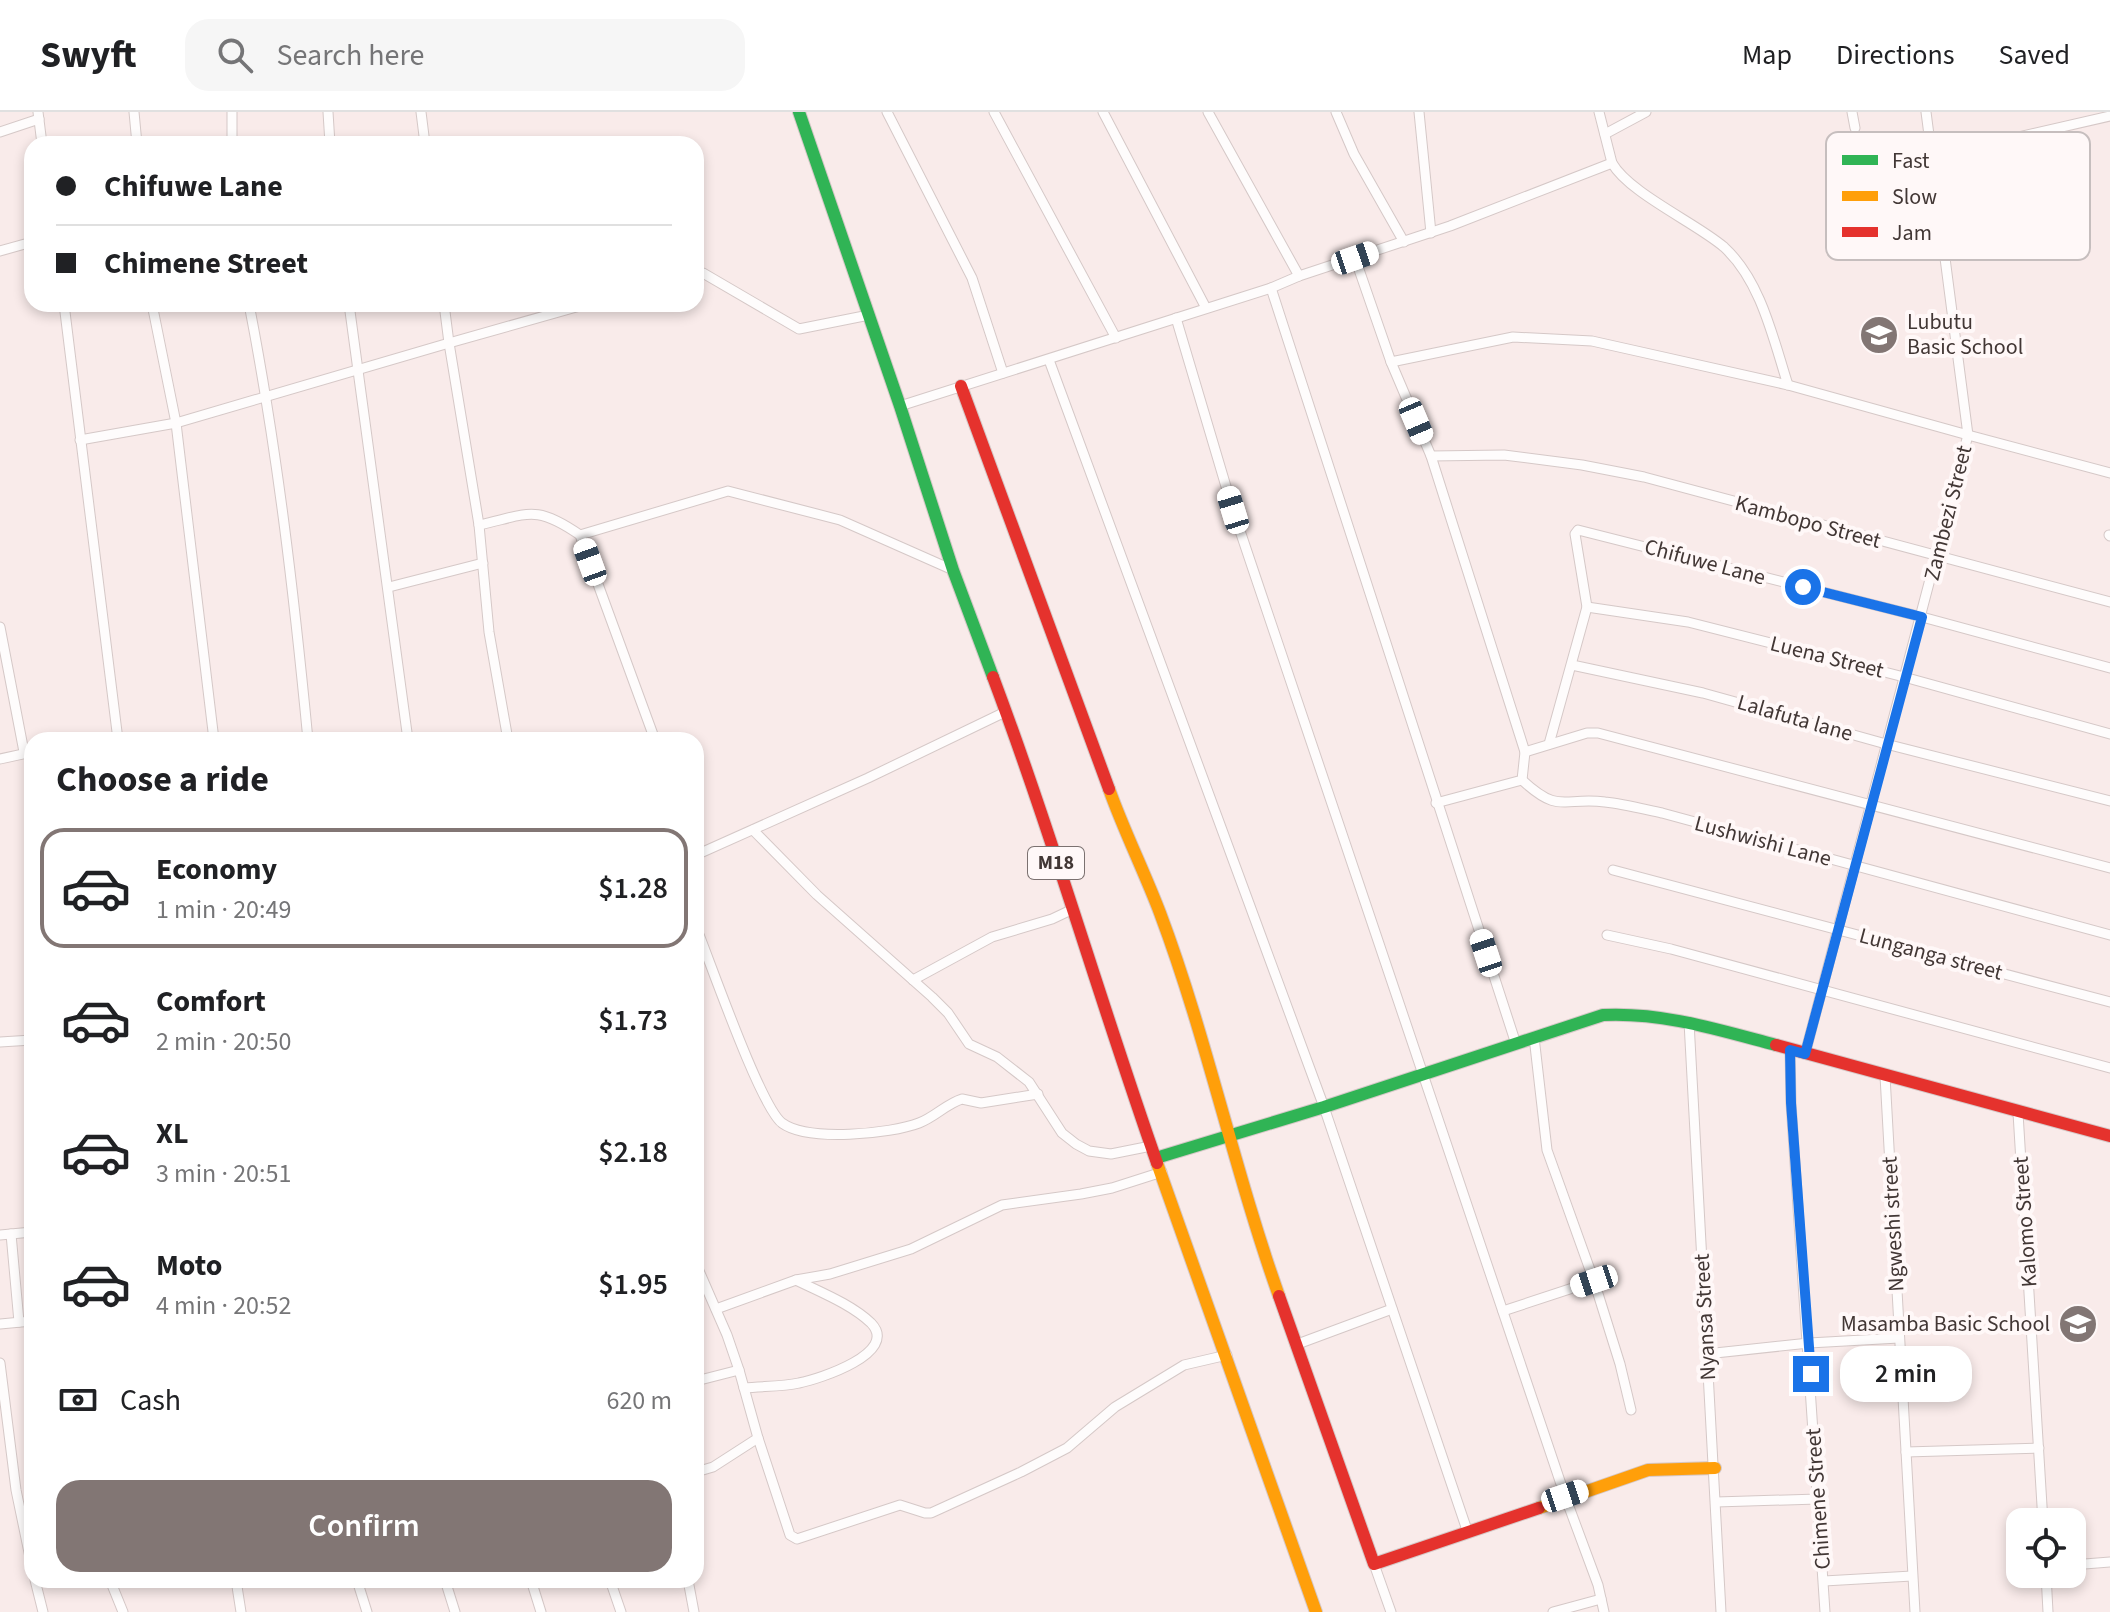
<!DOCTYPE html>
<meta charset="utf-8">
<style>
:root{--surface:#fff;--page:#f6f6f6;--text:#202124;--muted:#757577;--line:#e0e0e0;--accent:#827674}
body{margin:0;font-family:"Source Sans 3",sans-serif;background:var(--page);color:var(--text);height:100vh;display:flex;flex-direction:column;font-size:30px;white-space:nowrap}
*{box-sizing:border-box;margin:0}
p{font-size:26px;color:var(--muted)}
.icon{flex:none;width:44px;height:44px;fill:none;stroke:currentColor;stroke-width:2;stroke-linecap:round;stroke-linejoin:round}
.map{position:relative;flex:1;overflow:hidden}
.panel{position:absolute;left:24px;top:620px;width:680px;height:856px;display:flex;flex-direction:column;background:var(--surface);border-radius:24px;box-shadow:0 4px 12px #0003}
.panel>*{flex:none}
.banner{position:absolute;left:24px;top:24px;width:680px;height:176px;border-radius:24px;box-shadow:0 4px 12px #0003;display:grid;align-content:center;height:176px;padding:0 32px;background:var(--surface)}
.tools{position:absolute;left:2006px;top:1396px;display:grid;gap:16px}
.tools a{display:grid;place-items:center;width:80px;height:80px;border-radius:16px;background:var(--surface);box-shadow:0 4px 12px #0003;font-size:40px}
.end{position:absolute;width:36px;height:36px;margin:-18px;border:10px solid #1a73e8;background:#fff;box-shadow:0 0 0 4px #fff}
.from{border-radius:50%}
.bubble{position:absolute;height:56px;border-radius:24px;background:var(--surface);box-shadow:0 4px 12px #0003;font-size:26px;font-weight:600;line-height:56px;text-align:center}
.car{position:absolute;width:24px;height:48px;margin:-24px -12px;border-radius:10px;box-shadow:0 0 6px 2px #0007;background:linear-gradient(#fff 24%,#345 0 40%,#fff 0 76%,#345 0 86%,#fff 0)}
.banner b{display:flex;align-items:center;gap:28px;height:76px;font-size:30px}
.banner b+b{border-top:2px solid var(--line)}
.banner i{width:20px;height:20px;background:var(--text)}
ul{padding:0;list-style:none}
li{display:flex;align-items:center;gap:24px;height:120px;margin:0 16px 12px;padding:0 16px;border:4px solid transparent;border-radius:24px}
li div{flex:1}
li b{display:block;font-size:30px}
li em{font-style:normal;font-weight:600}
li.active{border-color:var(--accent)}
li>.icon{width:72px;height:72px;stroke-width:1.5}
h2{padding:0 32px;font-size:36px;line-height:96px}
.pay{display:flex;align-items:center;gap:20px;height:88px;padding:0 32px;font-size:30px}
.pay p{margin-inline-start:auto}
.primary-button{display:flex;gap:16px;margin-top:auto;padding:16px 32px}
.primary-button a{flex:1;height:92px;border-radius:24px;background:var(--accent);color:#fff;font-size:32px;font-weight:600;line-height:92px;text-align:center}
header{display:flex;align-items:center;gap:48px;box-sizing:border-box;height:112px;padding:0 40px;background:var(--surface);border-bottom:2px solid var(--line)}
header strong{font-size:38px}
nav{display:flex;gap:44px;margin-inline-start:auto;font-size:28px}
.search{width:560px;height:72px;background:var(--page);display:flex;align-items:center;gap:20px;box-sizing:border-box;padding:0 28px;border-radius:24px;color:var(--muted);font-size:30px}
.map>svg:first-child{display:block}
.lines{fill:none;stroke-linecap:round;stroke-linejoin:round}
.street-casing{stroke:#d5c8c7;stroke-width:11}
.fast-casing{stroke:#d5c8c7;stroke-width:14}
.slow-casing{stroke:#d5c8c7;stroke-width:14}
.jam-casing{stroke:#d5c8c7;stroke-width:14}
.street{stroke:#fefcfc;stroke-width:9}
.fast{stroke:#30b455;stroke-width:12}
.slow{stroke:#ff9f0a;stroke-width:12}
.jam{stroke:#e5322d;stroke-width:12}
.route{stroke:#1a73e8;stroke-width:10}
.labels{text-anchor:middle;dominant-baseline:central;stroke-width:8;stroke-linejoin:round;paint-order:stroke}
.shield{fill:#fff8f8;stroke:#7b7170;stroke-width:2}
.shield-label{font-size:20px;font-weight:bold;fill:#423735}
.poi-label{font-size:22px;fill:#423735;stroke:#fff8f8;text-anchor:start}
.street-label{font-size:22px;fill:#423735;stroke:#fff8f8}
.key{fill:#fff8f8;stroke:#c6bebe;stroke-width:2}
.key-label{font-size:22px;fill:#423735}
</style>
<header>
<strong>Swyft</strong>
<div class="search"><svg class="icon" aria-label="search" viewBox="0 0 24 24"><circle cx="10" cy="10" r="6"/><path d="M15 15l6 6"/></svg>Search here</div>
<nav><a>Map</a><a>Directions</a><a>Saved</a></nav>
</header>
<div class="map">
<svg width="2110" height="1500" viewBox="0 0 2110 1500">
<rect width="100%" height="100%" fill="#f9ebea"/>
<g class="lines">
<g class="street-casing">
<g id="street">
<polyline points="38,0 42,32"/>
<polyline points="134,0 137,32"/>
<polyline points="232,0 232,32"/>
<polyline points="328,0 330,32"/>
<polyline points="421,0 425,32"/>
<polyline points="887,0 972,166 1003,261"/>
<polyline points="994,0 1116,226"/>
<polyline points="1103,0 1206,196"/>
<polyline points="1208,0 1299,164"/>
<polyline points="1336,0 1354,42 1404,130"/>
<polyline points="1419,0 1431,121"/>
<polyline points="1599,0 1612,51"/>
<polyline points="1852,0 1855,16"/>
<polyline points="0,20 39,7"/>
<polyline points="1605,22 1646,0"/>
<polyline points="1933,41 2001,29 2110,4"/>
<polyline points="0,139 32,130"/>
<polyline points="1355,146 1391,250 1513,225 1592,229 1788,273 1968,323 1926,0"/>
<polyline points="696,161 703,161 799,217 869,203"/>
<path d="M 1271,176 C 1354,428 1433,681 1516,932"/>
<polyline points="64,192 118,628"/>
<polyline points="152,192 176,311 214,628"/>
<path d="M 249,192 C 277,336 294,482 308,628"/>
<polyline points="349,192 408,628"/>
<polyline points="1176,206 1233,398 1565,1384 1598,1473 1604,1500"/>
<polyline points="1049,248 1324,995 1468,1421"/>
<polyline points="1391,250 1431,344 1525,640 1522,668 1436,691"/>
<path d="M 900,294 L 1271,176 L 1299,164 L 1450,114 L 1612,51 C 1629,81 1696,111 1724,135 C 1761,169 1773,226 1788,273"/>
<polyline points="80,328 176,311 449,231 444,192"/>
<polyline points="1431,344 1504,343 1582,353 1644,365 2110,490"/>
<path d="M 479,413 C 529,402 535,392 580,423 L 655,628"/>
<polyline points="580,423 728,379 840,408 953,458"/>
<polyline points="2109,423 2110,424"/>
<polyline points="389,475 483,451"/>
<polyline points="1587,495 1688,510 1904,565 2110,622"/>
<polyline points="0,515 24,640"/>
<polyline points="1572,553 1703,581 1886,632 2110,689"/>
<polyline points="508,628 489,520 479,413 449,231 587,192"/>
<polyline points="1549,632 1587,495 1575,422 1578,418 1922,505 2110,556"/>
<polyline points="1525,640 1587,621 1598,621 2110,756"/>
<polyline points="0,647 32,640"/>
<path d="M 1522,668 C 1561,704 1564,684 1605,690 C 1624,692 1643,697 1662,701 L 2110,823"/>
<polyline points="753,718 817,783 932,885 948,901 969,932 997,945 1029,970 1062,1021 1076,1032 1089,1039 1111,1042 1151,1034"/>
<polyline points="696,743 868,666 1005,600"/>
<polyline points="1613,758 2110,890"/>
<path d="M 696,815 C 710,849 760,994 782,1011 C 808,1030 890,1022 919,1011 C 935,1005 946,992 962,987 L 981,991 L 1038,982"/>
<polyline points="1607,823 1671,837 2110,956"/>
<polyline points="913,868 992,825 1052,807 1071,798"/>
<polyline points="1689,910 1721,1500"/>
<polyline points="1534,925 1547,1038 1594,1169 1620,1252 1631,1298"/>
<polyline points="0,930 32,928"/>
<polyline points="1790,938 1791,991 1825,1500"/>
<polyline points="1805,942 1968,323 2110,361"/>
<polyline points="1885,964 1915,1500"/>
<polyline points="2018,1001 2043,1410"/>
<polyline points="11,1122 19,1210"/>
<polyline points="0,1123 32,1120"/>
<polyline points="696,1152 727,1223 739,1258"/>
<polyline points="796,1168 830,1162 911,1137 1002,1093 1081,1082 1112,1076 1162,1060"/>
<path d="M 716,1197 L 796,1168 C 820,1180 851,1192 871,1211 C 900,1241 819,1267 799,1271 C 782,1275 762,1274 744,1276"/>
<polyline points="1503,1199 1594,1169"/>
<polyline points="0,1212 32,1209"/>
<polyline points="1295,1233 1392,1197"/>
<polyline points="1706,1242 1809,1231 1899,1226"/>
<polyline points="0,1251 16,1378 32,1455"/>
<polyline points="696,1269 739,1258 758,1326 713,1355 696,1360"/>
<polyline points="758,1326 790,1423 797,1427 900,1393 925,1401 931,1401 1021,1360 1067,1336 1115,1295 1184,1253 1227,1243"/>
<polyline points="1906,1340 2039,1336"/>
<polyline points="1716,1390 1818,1387"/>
<polyline points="1374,1452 1391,1500"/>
<polyline points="2072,1453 2110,1450"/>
<polyline points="2046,1462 2048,1500"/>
<polyline points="35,1468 43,1500"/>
<polyline points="110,1468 123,1500"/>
<polyline points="236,1468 241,1500"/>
<polyline points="357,1468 367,1500"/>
<polyline points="445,1468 455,1500"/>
<polyline points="531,1468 541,1500"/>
<polyline points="610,1468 621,1500"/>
<polyline points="688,1468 694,1500"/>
<polyline points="1824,1469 1912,1464"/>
<polyline points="1553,1500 1601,1487"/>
</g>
</g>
<g class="fast-casing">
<g id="fast">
<polyline points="799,0 900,294 953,458 993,565"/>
<path d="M 1156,1046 L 1324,995 L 1603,903 C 1663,900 1719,918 1776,933"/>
</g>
</g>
<g class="slow-casing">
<g id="slow">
<path d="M 1109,677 C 1124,719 1144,759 1160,801 C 1207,926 1234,1058 1279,1184"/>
<polyline points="1157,1051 1316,1500"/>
<polyline points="1539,1396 1648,1358 1715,1356"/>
</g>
</g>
<g class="jam-casing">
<g id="jam">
<polyline points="961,274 1109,677"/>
<path d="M 993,565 C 1053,725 1100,889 1157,1051"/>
<polyline points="1776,933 2110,1024"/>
<polyline points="1279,1184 1374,1452 1539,1396"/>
</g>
</g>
<use href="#street" class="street"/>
<use href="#fast" class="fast"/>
<use href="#slow" class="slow"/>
<use href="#jam" class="jam"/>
</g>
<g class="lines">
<polyline class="route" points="1803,475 1922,505 1805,942 1790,938 1791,991 1811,1262"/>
</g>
<defs>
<g id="school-disc" transform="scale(2)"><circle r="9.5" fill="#827674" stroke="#fff8f8"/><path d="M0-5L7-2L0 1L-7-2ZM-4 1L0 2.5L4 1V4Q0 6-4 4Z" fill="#fff"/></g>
</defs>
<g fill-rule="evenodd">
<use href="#school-disc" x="1879" y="223"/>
<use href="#school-disc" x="2078" y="1212"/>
</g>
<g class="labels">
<rect class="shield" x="1028" y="735" width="56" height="32" rx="6"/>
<g class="shield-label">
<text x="1056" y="751">M18</text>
</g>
<g class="poi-label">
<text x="1907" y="210">Lubutu<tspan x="1907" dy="25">Basic School</tspan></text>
<text x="2050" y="1212" text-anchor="end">Masamba Basic School</text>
</g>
<g class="street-label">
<text transform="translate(1948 401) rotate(-76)">Zambezi Street</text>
<text transform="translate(1808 410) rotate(15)">Kambopo Street</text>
<text transform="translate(1705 450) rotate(15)">Chifuwe Lane</text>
<text transform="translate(1827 545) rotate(14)">Luena Street</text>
<text transform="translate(1795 606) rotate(16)">Lalafuta lane</text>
<text transform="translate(1763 729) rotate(15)">Lushwishi Lane</text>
<text transform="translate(1931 842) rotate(15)">Lunganga street</text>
<text transform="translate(2025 1110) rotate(-94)">Kalomo Street</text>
<text transform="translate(1893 1112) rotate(-93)">Ngweshi street</text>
<text transform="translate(1705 1205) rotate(-93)">Nyansa Street</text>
<text transform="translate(1818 1387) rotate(-94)">Chimene Street</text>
</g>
</g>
<rect x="1826" y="20" width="264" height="128" rx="12" class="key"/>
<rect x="1842" y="43" width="36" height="10" fill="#30b455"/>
<rect x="1842" y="79" width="36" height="10" fill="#ff9f0a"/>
<rect x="1842" y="115" width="36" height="10" fill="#e5322d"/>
<g class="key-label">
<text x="1892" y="56">Fast</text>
<text x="1892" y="92">Slow</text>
<text x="1892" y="128">Jam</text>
</g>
</svg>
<div class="tools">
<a><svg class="icon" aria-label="locate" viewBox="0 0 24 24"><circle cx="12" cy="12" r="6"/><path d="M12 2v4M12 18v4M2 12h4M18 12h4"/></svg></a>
</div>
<i class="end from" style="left:1803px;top:475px"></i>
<i class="end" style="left:1811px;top:1262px"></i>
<div class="bubble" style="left:1840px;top:1234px;width:132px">2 min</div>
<i class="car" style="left:1355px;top:146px;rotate:71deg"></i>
<i class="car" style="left:1416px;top:309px;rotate:157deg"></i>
<i class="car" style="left:1233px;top:398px;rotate:343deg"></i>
<i class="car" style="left:590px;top:450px;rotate:340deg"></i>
<i class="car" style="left:1486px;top:841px;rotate:342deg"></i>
<i class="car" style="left:1594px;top:1169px;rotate:252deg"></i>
<i class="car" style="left:1565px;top:1384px;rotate:72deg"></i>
<div class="banner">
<b><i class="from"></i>Chifuwe Lane</b>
<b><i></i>Chimene Street</b>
</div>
<section class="panel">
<h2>Choose a ride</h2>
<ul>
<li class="active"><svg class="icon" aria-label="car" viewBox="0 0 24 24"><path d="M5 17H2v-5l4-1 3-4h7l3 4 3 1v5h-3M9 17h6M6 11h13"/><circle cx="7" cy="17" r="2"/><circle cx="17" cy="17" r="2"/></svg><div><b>Economy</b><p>1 min · 20:49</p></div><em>$1.28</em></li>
<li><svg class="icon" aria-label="car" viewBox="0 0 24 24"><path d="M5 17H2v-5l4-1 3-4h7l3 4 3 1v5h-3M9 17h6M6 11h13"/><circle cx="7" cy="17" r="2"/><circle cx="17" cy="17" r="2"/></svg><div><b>Comfort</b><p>2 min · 20:50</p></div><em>$1.73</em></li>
<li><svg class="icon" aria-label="car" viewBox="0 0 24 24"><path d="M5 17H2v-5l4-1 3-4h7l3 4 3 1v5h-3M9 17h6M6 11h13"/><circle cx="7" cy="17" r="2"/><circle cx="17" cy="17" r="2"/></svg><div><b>XL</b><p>3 min · 20:51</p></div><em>$2.18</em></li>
<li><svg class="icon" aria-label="car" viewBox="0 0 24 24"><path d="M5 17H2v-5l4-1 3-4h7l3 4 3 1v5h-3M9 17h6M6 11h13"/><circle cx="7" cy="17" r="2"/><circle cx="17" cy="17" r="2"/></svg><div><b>Moto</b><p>4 min · 20:52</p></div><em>$1.95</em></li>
</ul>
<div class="pay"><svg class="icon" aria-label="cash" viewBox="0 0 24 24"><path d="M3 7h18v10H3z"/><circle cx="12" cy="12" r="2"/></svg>Cash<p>620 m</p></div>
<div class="primary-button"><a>Confirm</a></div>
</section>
</div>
